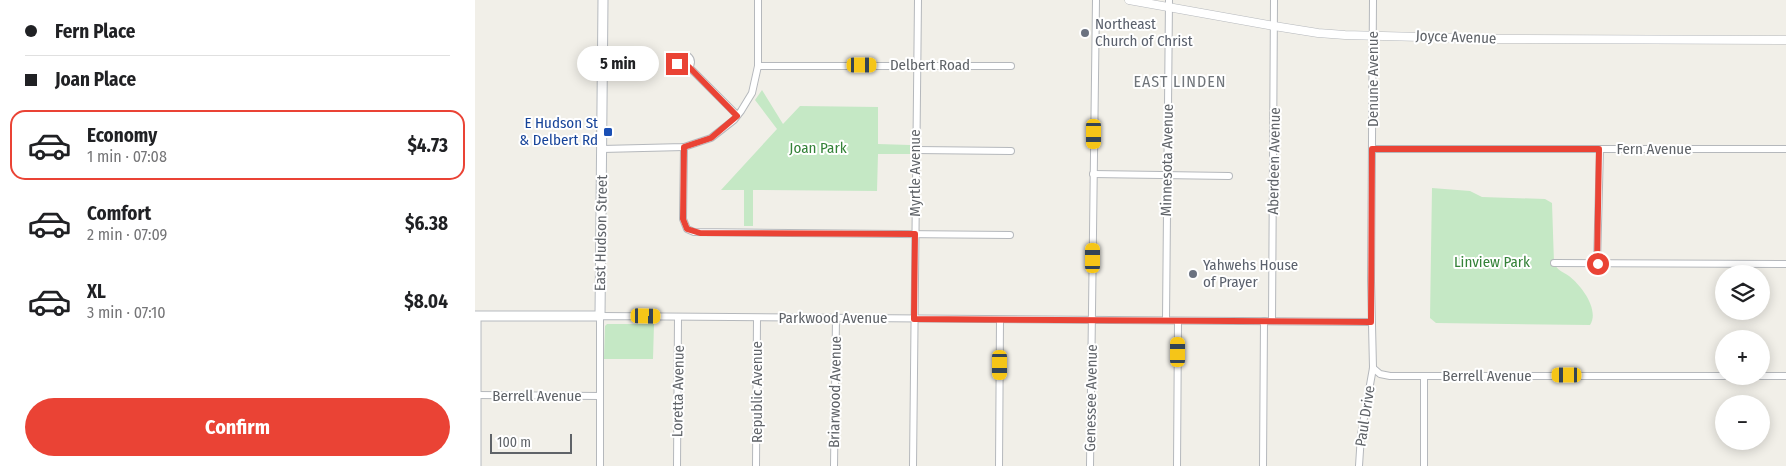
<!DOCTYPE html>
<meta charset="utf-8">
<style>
:root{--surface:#fff;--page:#f6f6f6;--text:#202124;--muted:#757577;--line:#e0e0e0;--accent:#ea4335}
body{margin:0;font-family:"Fira Sans Condensed",sans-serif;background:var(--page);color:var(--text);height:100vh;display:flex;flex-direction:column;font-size:19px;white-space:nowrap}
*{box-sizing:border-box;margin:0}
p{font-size:16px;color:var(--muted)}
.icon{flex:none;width:28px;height:28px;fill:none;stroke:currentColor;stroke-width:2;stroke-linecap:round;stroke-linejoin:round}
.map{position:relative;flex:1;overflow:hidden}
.drawer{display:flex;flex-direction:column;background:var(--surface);width:475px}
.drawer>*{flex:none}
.guide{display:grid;align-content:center;height:110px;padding:0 25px;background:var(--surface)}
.controls{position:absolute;left:1240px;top:265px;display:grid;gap:10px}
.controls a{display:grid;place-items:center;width:55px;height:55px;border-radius:50%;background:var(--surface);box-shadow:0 2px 12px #0003;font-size:25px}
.scale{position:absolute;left:15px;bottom:12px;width:82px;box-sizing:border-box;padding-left:5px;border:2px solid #5f6368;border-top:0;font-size:14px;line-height:18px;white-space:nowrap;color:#5f6368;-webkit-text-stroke:4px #fff;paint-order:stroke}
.end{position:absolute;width:22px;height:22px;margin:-11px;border:6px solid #ea4335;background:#fff;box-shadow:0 0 0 2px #fff}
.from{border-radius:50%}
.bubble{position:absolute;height:35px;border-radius:18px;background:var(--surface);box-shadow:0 2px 12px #0003;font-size:16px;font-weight:700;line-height:35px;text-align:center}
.car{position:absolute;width:15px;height:30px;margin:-15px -8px;border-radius:6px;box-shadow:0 0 4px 1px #0007;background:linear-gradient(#f5c518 24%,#345 0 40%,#f5c518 0 76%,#345 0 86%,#f5c518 0)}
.guide b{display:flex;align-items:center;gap:18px;height:48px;font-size:19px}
.guide b+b{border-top:1px solid var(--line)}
.guide i{width:12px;height:12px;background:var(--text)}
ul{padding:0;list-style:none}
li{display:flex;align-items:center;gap:15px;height:70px;margin:0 10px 8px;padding:0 15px;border:2px solid transparent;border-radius:15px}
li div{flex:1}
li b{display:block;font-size:19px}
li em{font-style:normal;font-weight:700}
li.current{border-color:var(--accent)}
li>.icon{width:45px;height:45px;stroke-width:1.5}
.cta{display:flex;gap:10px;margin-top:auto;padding:10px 25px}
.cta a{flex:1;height:58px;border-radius:30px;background:var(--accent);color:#fff;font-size:20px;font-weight:700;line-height:58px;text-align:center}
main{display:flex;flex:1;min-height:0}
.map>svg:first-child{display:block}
.green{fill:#c5e8c5}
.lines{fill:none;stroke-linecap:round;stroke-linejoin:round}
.minor-casing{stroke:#b5b8bc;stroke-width:8}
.tertiary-casing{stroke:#b5b8bc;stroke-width:9}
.secondary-casing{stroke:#b6babf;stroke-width:11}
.minor{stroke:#fff;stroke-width:6}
.tertiary{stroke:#fff;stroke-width:8}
.secondary{stroke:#fff;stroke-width:9}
.route{stroke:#ea4335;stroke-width:6}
.worship-dot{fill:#6b7280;stroke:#fff;stroke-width:2}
.transit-dot{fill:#1a4fb4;stroke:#fff;stroke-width:2}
.labels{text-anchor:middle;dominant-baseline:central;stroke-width:4;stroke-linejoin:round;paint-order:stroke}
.worship-label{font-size:15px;fill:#5b616d;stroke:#fff;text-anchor:start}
.street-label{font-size:15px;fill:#5f6368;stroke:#fff}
.transit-label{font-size:15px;fill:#164399;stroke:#fff;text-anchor:end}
.park-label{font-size:15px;fill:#348238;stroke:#fff}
.neighbourhood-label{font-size:16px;letter-spacing:1px;fill:#70757a;stroke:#fff}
</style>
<main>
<section class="drawer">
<div class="guide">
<b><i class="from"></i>Fern Place</b>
<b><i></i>Joan Place</b>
</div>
<ul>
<li class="current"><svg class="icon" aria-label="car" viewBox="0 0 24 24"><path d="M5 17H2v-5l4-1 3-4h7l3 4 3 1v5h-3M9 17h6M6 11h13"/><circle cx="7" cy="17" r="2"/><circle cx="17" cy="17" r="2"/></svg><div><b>Economy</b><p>1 min · 07:08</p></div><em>$4.73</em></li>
<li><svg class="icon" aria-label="car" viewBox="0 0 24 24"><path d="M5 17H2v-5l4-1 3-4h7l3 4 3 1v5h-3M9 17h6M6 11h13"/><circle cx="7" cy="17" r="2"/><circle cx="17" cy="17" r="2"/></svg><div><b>Comfort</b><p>2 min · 07:09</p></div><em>$6.38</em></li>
<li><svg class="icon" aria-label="car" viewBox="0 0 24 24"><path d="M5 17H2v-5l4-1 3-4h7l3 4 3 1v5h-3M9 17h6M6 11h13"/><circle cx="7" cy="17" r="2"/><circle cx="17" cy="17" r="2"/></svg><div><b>XL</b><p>3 min · 07:10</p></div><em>$8.04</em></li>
</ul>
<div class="cta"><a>Confirm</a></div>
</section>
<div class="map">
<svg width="1311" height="466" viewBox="0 0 1311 466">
<rect width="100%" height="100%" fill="#f1efe8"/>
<g class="green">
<polygon points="287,90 308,124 325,106 403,107 403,144 435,145 435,154 403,154 402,191 278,190 278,226 269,226 269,190 246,190 302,129 280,100"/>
<path d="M 957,188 L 995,191 L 1007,197 L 1070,199 L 1077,203 L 1079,263 C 1082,270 1088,272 1094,276 C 1106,285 1125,310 1115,325 L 961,323 L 955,318 Z"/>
<polygon points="132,324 179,324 178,359 129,359 130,326"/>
</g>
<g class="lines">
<g class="minor-casing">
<g id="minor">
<circle cx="209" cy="62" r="7"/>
<polyline points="283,66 536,66"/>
<polyline points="214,67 262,115"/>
<polyline points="209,147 208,219 212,229 219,232 535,235"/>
<polyline points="127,149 209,147 236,138 259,120 266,111 277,93 283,66 283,0"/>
<polyline points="897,149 1311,149"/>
<polyline points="441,150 536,151"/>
<polyline points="618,174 754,176"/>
<polyline points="1079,263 1311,264"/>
<polyline points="1122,264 1125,149"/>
<polyline points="691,320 694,0"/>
<polyline points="797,321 799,0"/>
<polyline points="898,368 905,374 915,376 1249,376"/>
<polyline points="1286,376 1311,376"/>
<polyline points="0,395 125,396"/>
<polyline points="125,466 125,316 896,322"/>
<polyline points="202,466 203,317"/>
<polyline points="281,466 282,318"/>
<polyline points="359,466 361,318"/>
<polyline points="438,466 443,0"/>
<polyline points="524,466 525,320"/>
<polyline points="615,466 621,0"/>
<polyline points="702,466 703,321"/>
<polyline points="788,466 789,321"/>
<polyline points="884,466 886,435 898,368 896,281 898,0"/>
<polyline points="949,466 949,376"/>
</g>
</g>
<g class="tertiary-casing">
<polyline id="tertiary" points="654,0 799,26 843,33 870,35 1021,39 1311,40"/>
</g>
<g class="secondary-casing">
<polyline id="secondary" points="1,466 1,316 125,316 128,0"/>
</g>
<use href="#minor" class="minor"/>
<use href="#tertiary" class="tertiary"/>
<use href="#secondary" class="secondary"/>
</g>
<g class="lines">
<polyline class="route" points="202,64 208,69 214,67 262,116 236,138 209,147 208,219 212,229 225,233 440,234 439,319 896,322 897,149 1124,149 1122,264 1123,264"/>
</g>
<g class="worship-dot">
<circle cx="610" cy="33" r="5"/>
<circle cx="718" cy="274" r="5"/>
</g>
<rect class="transit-dot" x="128" y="127" width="10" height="10" rx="2.5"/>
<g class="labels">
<g class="worship-label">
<text x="620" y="24">Northeast<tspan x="620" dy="17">Church of Christ</tspan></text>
<text x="728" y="265">Yahwehs House<tspan x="728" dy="17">of Prayer</tspan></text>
</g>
<g class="street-label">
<text transform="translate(981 37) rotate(2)">Joyce Avenue</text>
<text x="455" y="65">Delbert Road</text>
<text transform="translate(898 79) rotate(-90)">Denune Avenue</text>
<text x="1179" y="149">Fern Avenue</text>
<text transform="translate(692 160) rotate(-89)">Minnesota Avenue</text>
<text transform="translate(799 161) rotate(-89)">Aberdeen Avenue</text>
<text transform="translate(440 173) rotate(-90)">Myrtle Avenue</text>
<text transform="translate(126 233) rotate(-89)">East Hudson Street</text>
<text x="358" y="318">Parkwood Avenue</text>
<text x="1012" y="376">Berrell Avenue</text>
<text transform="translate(203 391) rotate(-89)">Loretta Avenue</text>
<text transform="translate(282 392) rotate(-90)">Republic Avenue</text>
<text transform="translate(360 392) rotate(-89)">Briarwood Avenue</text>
<text x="62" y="396">Berrell Avenue</text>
<text transform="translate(616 398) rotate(-89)">Genessee Avenue</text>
<text transform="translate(890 416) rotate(-81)">Paul Drive</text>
</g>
<g class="transit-label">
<text x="123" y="123">E Hudson St<tspan x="123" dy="17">&amp; Delbert Rd</tspan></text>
</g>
<g class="park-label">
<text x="343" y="148">Joan Park</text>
<text x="1017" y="262">Linview Park</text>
</g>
<g class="neighbourhood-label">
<text x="705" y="81">EAST LINDEN</text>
</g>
</g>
</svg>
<div class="controls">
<a><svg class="icon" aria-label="layers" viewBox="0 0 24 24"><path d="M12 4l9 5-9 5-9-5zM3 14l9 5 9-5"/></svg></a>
<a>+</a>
<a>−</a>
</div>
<div class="scale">100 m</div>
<i class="end from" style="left:1123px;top:264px"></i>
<i class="end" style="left:202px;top:64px"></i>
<div class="bubble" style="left:102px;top:46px;width:82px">5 min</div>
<i class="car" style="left:387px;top:65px;rotate:90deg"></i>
<i class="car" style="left:619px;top:134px;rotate:180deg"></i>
<i class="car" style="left:618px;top:258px;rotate:0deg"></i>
<i class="car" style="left:171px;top:316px;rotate:91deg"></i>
<i class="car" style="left:703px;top:352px;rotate:0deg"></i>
<i class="car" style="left:525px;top:365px;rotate:180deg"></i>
<i class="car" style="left:1092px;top:375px;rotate:270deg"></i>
</div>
</main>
